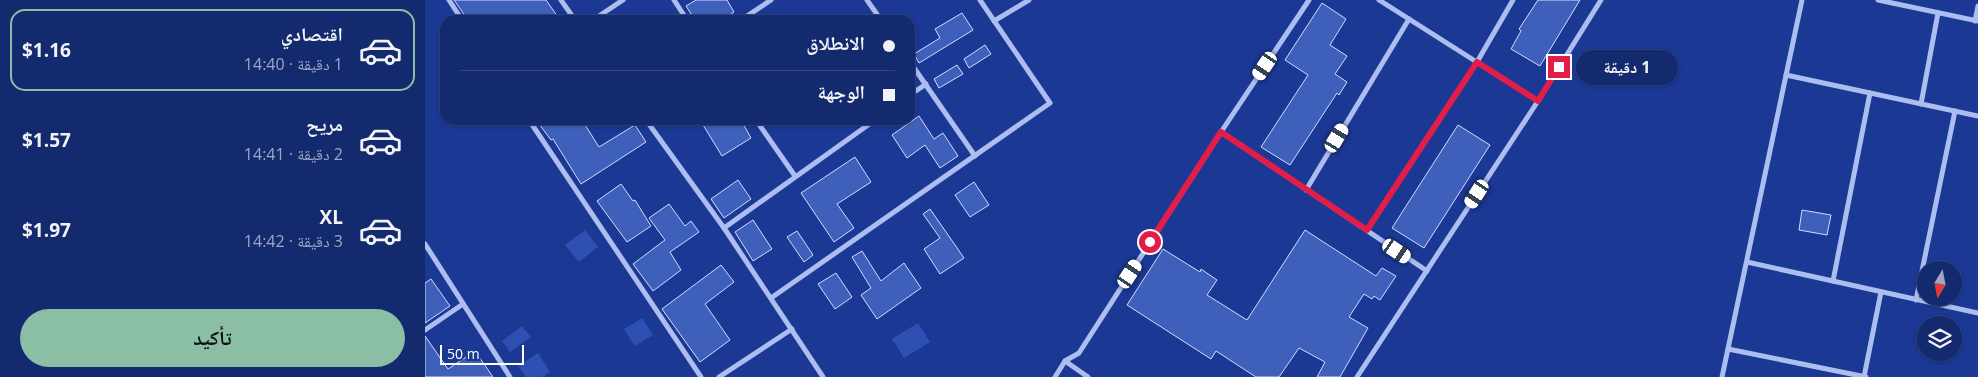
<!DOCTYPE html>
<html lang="ar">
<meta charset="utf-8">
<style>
:root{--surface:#142a6f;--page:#1d3274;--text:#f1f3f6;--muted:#9da7c3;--line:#334682;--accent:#8abfa5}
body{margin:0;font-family:"Open Sans","Noto Naskh Arabic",sans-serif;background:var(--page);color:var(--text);direction:rtl;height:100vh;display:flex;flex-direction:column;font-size:19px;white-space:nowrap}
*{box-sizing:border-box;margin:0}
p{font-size:16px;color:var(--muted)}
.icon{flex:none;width:28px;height:28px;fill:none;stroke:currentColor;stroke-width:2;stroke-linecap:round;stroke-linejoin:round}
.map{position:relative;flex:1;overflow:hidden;direction:ltr}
.side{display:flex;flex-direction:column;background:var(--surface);width:425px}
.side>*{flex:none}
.guide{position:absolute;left:15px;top:15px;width:475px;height:110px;border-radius:15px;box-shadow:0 1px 4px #0004,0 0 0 1px var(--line);direction:rtl;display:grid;align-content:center;height:110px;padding:0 20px;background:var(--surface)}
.needle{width:32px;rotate:190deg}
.tools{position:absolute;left:1492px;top:261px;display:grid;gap:10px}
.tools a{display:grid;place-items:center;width:45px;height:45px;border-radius:50%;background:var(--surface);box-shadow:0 1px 4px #0004,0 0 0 1px var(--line);font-size:25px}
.scale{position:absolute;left:15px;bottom:12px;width:84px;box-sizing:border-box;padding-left:5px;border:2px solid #fff;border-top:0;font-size:14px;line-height:18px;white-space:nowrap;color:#fff;-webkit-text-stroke:4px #1a3894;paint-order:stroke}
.end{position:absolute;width:22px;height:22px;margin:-11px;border:6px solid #e11d48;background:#fff;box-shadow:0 0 0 2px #fff}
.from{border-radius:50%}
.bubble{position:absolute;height:35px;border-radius:18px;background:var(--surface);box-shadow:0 1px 4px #0004,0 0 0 1px var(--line);font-size:16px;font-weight:700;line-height:35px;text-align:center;direction:rtl}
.car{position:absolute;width:15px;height:30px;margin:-15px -8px;border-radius:6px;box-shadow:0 0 4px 1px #0007;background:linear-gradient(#fff 24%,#345 0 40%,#fff 0 76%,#345 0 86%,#fff 0)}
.guide b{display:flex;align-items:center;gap:18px;height:48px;font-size:19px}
.guide b+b{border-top:1px solid var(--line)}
.guide i{width:12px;height:12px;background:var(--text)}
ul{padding:9px 0 0;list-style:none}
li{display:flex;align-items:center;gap:15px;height:82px;margin:0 10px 8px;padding:0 10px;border:2px solid transparent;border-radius:15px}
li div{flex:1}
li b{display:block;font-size:19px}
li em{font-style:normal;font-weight:700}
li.current{border-color:var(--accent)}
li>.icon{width:45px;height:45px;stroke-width:1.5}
.primary-button{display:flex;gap:10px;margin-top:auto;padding:10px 20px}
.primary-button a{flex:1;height:58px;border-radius:30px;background:var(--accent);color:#111;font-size:20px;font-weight:700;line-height:58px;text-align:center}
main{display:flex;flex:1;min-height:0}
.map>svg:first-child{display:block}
.green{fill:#2e50b2}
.building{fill:#3e5fba;stroke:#d2ddfb}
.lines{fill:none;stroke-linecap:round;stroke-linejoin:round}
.minor{stroke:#acbeef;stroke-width:5}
.route{stroke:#e11d48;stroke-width:6}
</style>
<main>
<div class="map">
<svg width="1553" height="377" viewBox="0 0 1553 377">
<rect width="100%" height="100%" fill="#1a3894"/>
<g class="green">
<polygon points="160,230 173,247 154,262 140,245"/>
<polygon points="217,318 228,335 210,346 199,329"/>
<polygon points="493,323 505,342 479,358 467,339"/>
<polygon points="97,326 106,337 85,352 77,341"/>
<polygon points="113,353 125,372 118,377 101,377 93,366"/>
</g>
<g class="building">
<polygon points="29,0 121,0 135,20 43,20"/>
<polygon points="271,0 302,0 309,12 297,20 270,20 261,6"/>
<polygon points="1113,0 1155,0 1115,66 1086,49 1096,31 1094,29"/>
<polygon points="897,3 921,19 905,45 922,56 910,74 922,82 914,95 912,93 865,165 836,147 883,75 860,60"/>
<polygon points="537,13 548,30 494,63 489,54 515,38 510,29"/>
<polygon points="560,45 566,54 544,68 539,59"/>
<polygon points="532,65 538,74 514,88 509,79"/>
<polygon points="494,116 509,139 518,133 533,156 515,168 500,145 482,158 467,135"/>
<polygon points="111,120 157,120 174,147 210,125 221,142 156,184 128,139 126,140"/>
<polygon points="275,120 316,120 326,138 297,156"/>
<polygon points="1033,125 1065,145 999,248 967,228"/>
<polygon points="430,157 446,182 412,204 429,228 409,242 376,193"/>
<polygon points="313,180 326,199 299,218 286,199"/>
<polygon points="549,182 564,205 545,217 530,195"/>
<polygon points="196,184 208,201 210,200 226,226 202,242 172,201"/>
<polygon points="244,204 260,226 266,221 274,232 245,252 256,270 228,291 208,264 240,240 224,218"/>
<polygon points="505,209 539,258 515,274 499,249 515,238 498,214"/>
<polygon points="1377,210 1406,215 1402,235 1374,230"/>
<polygon points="328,220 347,249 328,261 310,232"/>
<polygon points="880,230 951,276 957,268 971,276 955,300 949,296 947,299 939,294 924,317 943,328 915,377 892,377 900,362 874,348 854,377 831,377 791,351 786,359 702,305 738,249 775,272 776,269 792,280 782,295 822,320"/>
<polygon points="372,231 388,255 379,262 362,237"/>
<polygon points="437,251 456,281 479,263 496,288 452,319 436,295 446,288 427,257"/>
<polygon points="296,265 309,282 280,304 305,340 275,362 237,309"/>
<polygon points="411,273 427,297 410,309 393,284"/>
<polygon points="6,279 25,306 0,323 0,283"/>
<polygon points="0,336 23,369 50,351 68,377 0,377"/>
</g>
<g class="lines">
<g class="minor">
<polyline points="24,0 37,20"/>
<polyline points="136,0 150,20"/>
<polyline points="249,0 262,20"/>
<polyline points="442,0 456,20"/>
<polyline points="954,0 1113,101"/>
<polyline points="1453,0 1553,21"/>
<polyline points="168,20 198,0"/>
<polyline points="316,20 346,0"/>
<polyline points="569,21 604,0"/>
<polyline points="1550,21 1553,6"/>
<polyline points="485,62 550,156"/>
<polyline points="1361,75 1553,116"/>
<polyline points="485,95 501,84"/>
<polyline points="1496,104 1513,13"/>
<polyline points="104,120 276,377"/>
<polyline points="221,120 299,228 398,377"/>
<polyline points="331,120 370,176"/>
<polyline points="796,132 1002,271"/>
<polyline points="881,190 984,19"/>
<polyline points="299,228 450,120"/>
<polyline points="942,230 1052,62 1088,0"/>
<polyline points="0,244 85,377"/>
<polyline points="1322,262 1553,313"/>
<polyline points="1408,281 1445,93"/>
<polyline points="346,298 625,103 555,0"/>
<polyline points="1491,300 1530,111"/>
<polyline points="0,330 38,304"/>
<polyline points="1303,349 1441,377"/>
<polyline points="640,361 663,377"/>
<polyline points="294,377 367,329"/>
<polyline points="630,377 640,361 654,353 796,132 884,0"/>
<polyline points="932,377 1113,101 1176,0"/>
<polyline points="1297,377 1377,0"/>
<polyline points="1439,377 1456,292"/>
</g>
</g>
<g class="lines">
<polyline class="route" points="725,242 796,132 942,230 1052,62 1113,101 1134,67"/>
</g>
</svg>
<div class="tools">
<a><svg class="needle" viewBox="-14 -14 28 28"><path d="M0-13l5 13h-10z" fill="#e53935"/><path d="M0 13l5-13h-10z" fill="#9da7c3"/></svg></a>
<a><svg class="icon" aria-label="layers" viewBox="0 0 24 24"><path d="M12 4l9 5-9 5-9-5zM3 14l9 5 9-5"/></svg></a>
</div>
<div class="scale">50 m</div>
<i class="end from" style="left:725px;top:242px"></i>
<i class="end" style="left:1134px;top:67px"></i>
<div class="bubble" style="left:1151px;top:50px;width:102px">1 دقيقة</div>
<i class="car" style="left:840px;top:66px;rotate:214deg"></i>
<i class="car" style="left:912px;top:138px;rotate:31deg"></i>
<i class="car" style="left:1052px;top:194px;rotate:213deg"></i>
<i class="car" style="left:972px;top:251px;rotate:124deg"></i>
<i class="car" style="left:705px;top:274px;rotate:33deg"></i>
<div class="guide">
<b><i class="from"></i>الانطلاق</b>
<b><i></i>الوجهة</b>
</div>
</div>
<section class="side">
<ul>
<li class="current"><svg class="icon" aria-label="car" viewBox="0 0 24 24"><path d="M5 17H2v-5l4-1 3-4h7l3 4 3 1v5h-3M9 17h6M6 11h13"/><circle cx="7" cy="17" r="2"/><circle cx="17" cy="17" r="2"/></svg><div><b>اقتصادي</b><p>1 دقيقة · 14:40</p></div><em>$1.16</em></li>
<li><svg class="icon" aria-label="car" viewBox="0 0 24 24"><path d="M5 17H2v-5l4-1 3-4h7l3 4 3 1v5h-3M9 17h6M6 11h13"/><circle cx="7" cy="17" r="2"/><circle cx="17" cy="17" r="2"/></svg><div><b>مريح</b><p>2 دقيقة · 14:41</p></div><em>$1.57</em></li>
<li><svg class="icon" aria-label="car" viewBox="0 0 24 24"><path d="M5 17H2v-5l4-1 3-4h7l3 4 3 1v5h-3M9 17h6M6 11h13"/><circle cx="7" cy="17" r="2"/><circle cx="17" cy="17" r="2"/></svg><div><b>XL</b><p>3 دقيقة · 14:42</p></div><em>$1.97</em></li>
</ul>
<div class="primary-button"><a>تأكيد</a></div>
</section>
</main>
